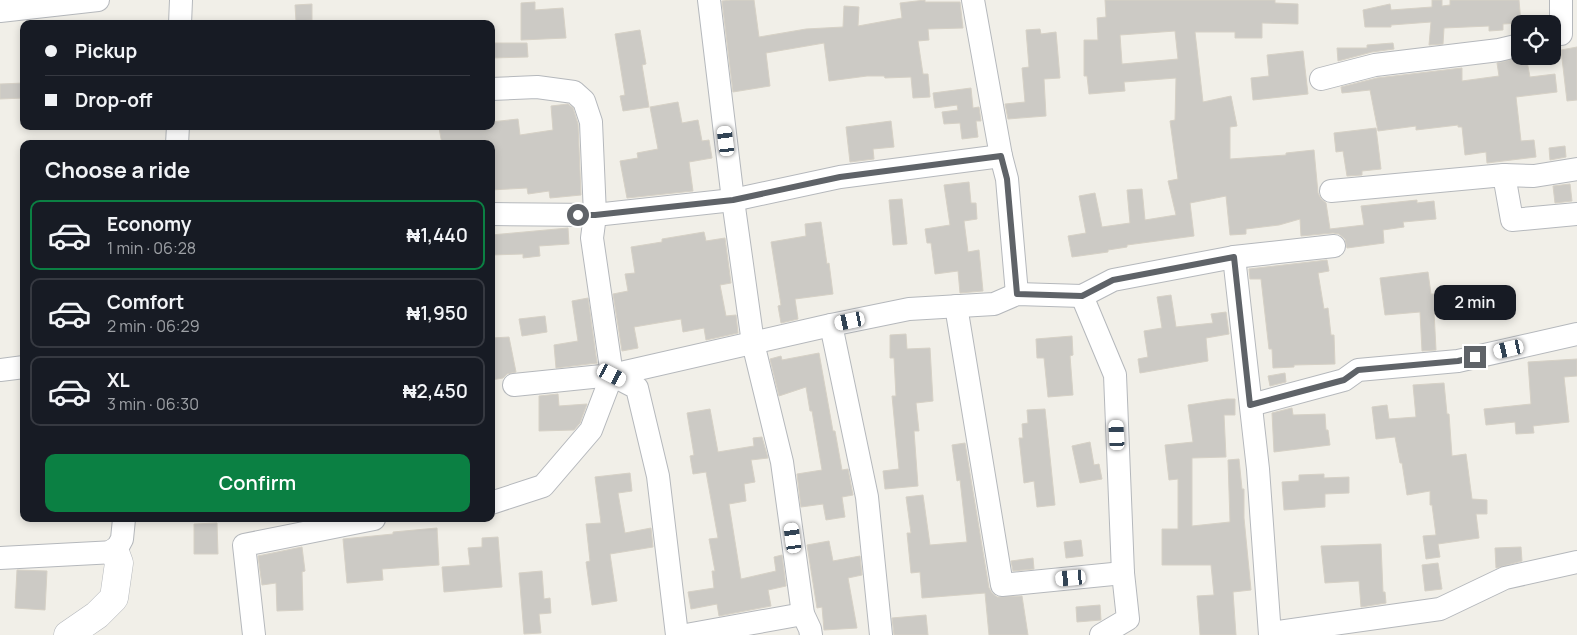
<!DOCTYPE html>
<meta charset="utf-8">
<style>
:root{--surface:#171b24;--page:#20242c;--text:#f1f3f6;--muted:#9ea1a6;--line:#363941;--accent:#0b8043}
body{margin:0;font-family:Manrope,sans-serif;background:var(--page);color:var(--text);height:100vh;display:flex;flex-direction:column;font-size:19px;white-space:nowrap}
*{box-sizing:border-box;margin:0}
p{font-size:16px;color:var(--muted)}
.icon{flex:none;width:28px;height:28px;fill:none;stroke:currentColor;stroke-width:2;stroke-linecap:round;stroke-linejoin:round}
.map{position:relative;flex:1;overflow:hidden}
.panel{position:absolute;left:20px;top:140px;width:475px;height:382px;display:flex;flex-direction:column;background:var(--surface);border-radius:10px;box-shadow:0 2px 8px #0003}
.panel>*{flex:none}
.guide{position:absolute;left:20px;top:20px;width:475px;height:110px;border-radius:10px;box-shadow:0 2px 8px #0003;display:grid;align-content:center;height:110px;padding:0 25px;background:var(--surface)}
.buttons{position:absolute;left:1511px;top:15px;display:grid;gap:10px}
.buttons a{display:grid;place-items:center;width:50px;height:50px;border-radius:10px;background:var(--surface);box-shadow:0 2px 8px #0003;font-size:25px}
.end{position:absolute;width:22px;height:22px;margin:-11px;border:6px solid #5f6368;background:#fff;box-shadow:0 0 0 2px #fff}
.from{border-radius:50%}
.bubble{position:absolute;height:35px;border-radius:10px;background:var(--surface);box-shadow:0 2px 8px #0003;font-size:16px;font-weight:600;line-height:35px;text-align:center}
.car{position:absolute;width:15px;height:30px;margin:-15px -8px;border-radius:6px;box-shadow:0 0 4px 1px #0007;background:linear-gradient(#fff 24%,#345 0 40%,#fff 0 76%,#345 0 86%,#fff 0)}
.guide b{display:flex;align-items:center;gap:18px;height:48px;font-size:19px}
.guide b+b{border-top:1px solid var(--line)}
.guide i{width:12px;height:12px;background:var(--text)}
ul{padding:0;list-style:none}
li{display:flex;align-items:center;gap:15px;height:70px;margin:0 10px 8px;padding:0 15px;border:2px solid var(--line);border-radius:10px}
li div{flex:1}
li b{display:block;font-size:19px}
li em{font-style:normal;font-weight:600}
li.on{border-color:var(--accent)}
li>.icon{width:45px;height:45px;stroke-width:1.5}
h2{padding:0 25px;font-size:22px;line-height:60px}
.cta{display:flex;gap:10px;margin-top:auto;padding:10px 25px}
.cta a{flex:1;height:58px;border-radius:10px;background:var(--accent);color:#fff;font-size:20px;font-weight:600;line-height:58px;text-align:center}
.map>svg:first-child{display:block}
.building{fill:#cccac5;stroke:#d6d1c6;fill-rule:evenodd}
.lines{fill:none;stroke-linecap:round;stroke-linejoin:round}
.minor-casing{stroke:#b5b8bc;stroke-width:24}
.tertiary-casing{stroke:#b5b8bc;stroke-width:29}
.minor{stroke:#fff;stroke-width:22}
.tertiary{stroke:#fff;stroke-width:28}
.route{stroke:#5f6368;stroke-width:6}
</style>
<div class="map">
<svg width="1577" height="635" viewBox="0 0 1577 635">
<rect width="100%" height="100%" fill="#f1efe8"/>
<g class="building">
<polygon points="731,0 754,0 759,37 806,29 843,27 844,6 859,7 858,26 902,18 900,3 925,0 925,2 960,2 963,28 928,29 929,40 918,41 923,74 928,74 930,97 913,98 911,77 885,78 884,76 867,76 829,81 824,43 766,53 770,86 733,92 722,1"/>
<path d="M 1105,0 L 1275,0 L 1275,3 L 1298,4 L 1298,24 L 1262,23 L 1262,38 L 1235,38 L 1235,32 L 1195,32 L 1203,102 L 1231,96 L 1237,126 L 1230,127 L 1230,159 L 1286,155 L 1286,153 L 1314,150 L 1318,193 L 1321,199 L 1326,203 L 1330,229 L 1364,225 L 1361,206 L 1417,200 L 1417,203 L 1434,201 L 1436,219 L 1403,222 L 1404,227 L 1383,230 L 1384,243 L 1347,248 L 1345,239 L 1339,234 L 1333,233 L 1301,236 L 1300,219 L 1279,225 L 1246,229 L 1246,234 L 1230,235 L 1226,196 L 1190,203 L 1194,236 L 1127,245 L 1127,247 L 1108,250 L 1108,252 L 1072,257 L 1068,236 L 1086,233 L 1079,196 L 1095,193 L 1102,227 L 1130,223 L 1127,190 L 1142,189 L 1145,220 L 1176,215 L 1168,181 L 1178,179 L 1170,121 L 1175,120 L 1176,78 L 1124,82 L 1125,91 L 1089,94 L 1087,76 L 1084,76 L 1084,40 L 1098,40 L 1097,18 L 1106,17 ZM 1175,31 L 1178,59 L 1122,64 L 1120,35 Z"/>
<polygon points="1432,0 1442,0 1442,6 1450,5 1450,0 1519,0 1521,23 1503,24 1503,30 1489,31 1489,26 1444,28 1443,44 1429,45 1431,22 1391,25 1391,27 1365,27 1363,10 1390,4 1391,10 1432,7"/>
<polygon points="535,2 535,10 563,8 566,38 521,40 521,3"/>
<polygon points="312,4 312,20 296,21 295,5"/>
<polygon points="1040,29 1041,34 1056,32 1060,78 1044,79 1046,116 1008,119 1005,104 1025,102 1022,68 1029,67 1026,30"/>
<polygon points="640,30 646,64 642,65 649,107 623,111 620,96 625,95 615,34"/>
<polygon points="491,43 527,43 528,57 491,58"/>
<polygon points="1393,43 1394,49 1372,52 1338,61 1337,48 1367,48 1367,45"/>
<polygon points="1577,47 1577,100 1567,101 1561,50"/>
<polygon points="1303,51 1308,94 1253,100 1251,78 1269,76 1267,55"/>
<polygon points="1526,56 1530,77 1555,74 1557,92 1516,97 1521,141 1534,140 1536,157 1487,163 1486,152 1465,155 1462,127 1458,127 1458,125 1416,130 1416,126 1378,131 1370,90 1342,93 1341,87 1377,78 1462,68 1462,81 1499,76 1497,63"/>
<polygon points="24,83 24,98 0,99 0,84"/>
<polygon points="971,88 973,108 979,107 981,121 976,121 978,137 962,139 960,123 944,124 942,112 958,110 957,105 935,108 933,93"/>
<polygon points="678,102 682,123 698,120 702,141 709,140 712,158 689,162 693,191 627,198 620,161 638,158 637,153 658,149 650,107"/>
<polygon points="568,104 573,108 578,124 581,195 550,198 549,191 528,194 527,188 491,190 491,144 442,144 439,128 447,126 491,126 491,122 518,119 520,135 553,130 551,106"/>
<polygon points="891,121 894,147 873,149 874,159 850,162 846,127"/>
<polygon points="1376,128 1381,169 1362,171 1362,175 1347,176 1343,151 1336,152 1334,133"/>
<polygon points="1565,146 1566,157 1550,160 1549,148"/>
<polygon points="969,182 971,203 976,203 977,219 964,221 968,252 979,250 983,291 960,293 958,271 935,274 931,243 927,243 925,229 950,225 944,185"/>
<polygon points="1570,184 1572,201 1555,203 1553,186"/>
<polygon points="902,199 907,244 893,245 889,200"/>
<polygon points="821,222 827,264 829,263 833,294 795,299 798,319 781,323 778,306 781,305 771,242 806,236 805,224"/>
<polygon points="568,228 569,244 539,246 540,256 523,258 523,254 491,255 491,235"/>
<polygon points="704,232 706,241 725,238 731,283 720,285 726,316 736,315 738,333 706,340 704,328 683,332 681,319 634,327 638,348 622,351 613,294 628,291 625,274 635,273 631,247 662,242 662,239"/>
<polygon points="1327,260 1329,271 1318,273 1324,309 1328,308 1331,335 1334,335 1335,364 1294,365 1294,367 1273,368 1272,349 1269,349 1261,279 1250,279 1249,269"/>
<polygon points="1428,272 1431,294 1435,294 1437,311 1434,311 1436,350 1422,351 1420,312 1385,315 1380,278"/>
<polygon points="1171,295 1176,327 1213,323 1211,314 1226,312 1229,334 1206,338 1208,361 1140,373 1138,359 1148,357 1144,331 1162,328 1157,297"/>
<polygon points="588,298 597,363 556,368 554,345 578,341 572,301"/>
<polygon points="545,316 547,332 522,336 519,319"/>
<polygon points="906,334 907,349 930,348 933,401 916,403 919,431 914,431 918,486 885,489 883,471 899,469 892,396 896,396 894,358 890,358 890,335"/>
<polygon points="1072,336 1073,355 1070,356 1073,395 1048,397 1044,358 1037,358 1036,339"/>
<polygon points="509,337 516,372 507,374 503,378 491,380 491,356 494,356 492,338"/>
<polygon points="819,353 833,431 835,431 842,470 848,469 853,495 842,497 845,517 826,520 823,504 801,507 797,474 822,470 812,411 810,411 806,387 779,396 770,359 781,356 782,360"/>
<polygon points="1577,359 1577,376 1564,377 1569,422 1533,426 1534,433 1516,434 1515,422 1486,425 1484,409 1531,404 1528,362"/>
<polygon points="1285,373 1286,382 1270,386 1268,376"/>
<polygon points="1444,383 1447,414 1449,414 1452,456 1466,454 1472,499 1487,500 1487,514 1476,514 1479,538 1438,544 1440,557 1426,559 1423,536 1436,535 1432,505 1430,505 1430,491 1407,495 1402,463 1400,463 1395,437 1376,439 1372,407 1387,405 1389,419 1416,417 1413,385"/>
<polygon points="558,394 559,406 587,404 580,423 574,430 539,431 539,396"/>
<polygon points="1227,399 1235,399 1235,415 1224,415 1226,457 1192,458 1192,526 1230,522 1228,460 1239,459 1242,489 1244,489 1244,518 1251,590 1233,592 1236,635 1200,635 1197,596 1214,595 1211,565 1162,565 1162,529 1178,529 1178,479 1169,480 1165,445 1193,442 1188,405"/>
<polygon points="1292,408 1293,415 1325,414 1326,430 1328,430 1330,445 1274,452 1272,413"/>
<polygon points="710,409 718,452 754,446 753,438 762,437 768,458 751,460 755,482 744,484 746,501 729,504 741,579 776,571 774,557 782,555 786,586 768,590 771,606 719,616 717,604 691,609 688,592 714,588 712,571 715,571 709,539 718,538 706,472 693,474 690,456 694,455 687,413"/>
<polygon points="1045,409 1055,505 1037,507 1034,481 1024,483 1019,438 1023,438 1022,424 1028,423 1027,410"/>
<polygon points="1090,442 1094,465 1099,464 1102,479 1080,483 1072,446"/>
<polygon points="965,443 989,588 992,593 997,597 1022,596 1028,635 989,635 985,593 922,598 920,572 911,573 907,533 911,533 906,497 923,495 930,545 967,542 960,480 957,481 952,445"/>
<polygon points="630,473 632,491 618,493 625,533 651,528 653,547 610,554 617,601 592,605 586,562 590,561 586,524 601,523 595,477"/>
<polygon points="1324,474 1324,478 1349,477 1349,493 1325,494 1325,507 1284,510 1282,482 1299,481 1299,475"/>
<polygon points="217,523 218,554 194,554 194,524"/>
<polygon points="437,528 439,565 382,569 383,580 347,583 343,539 393,534 393,532"/>
<polygon points="498,537 502,587 444,592 442,567 470,565 468,548 482,547 482,538"/>
<polygon points="1081,540 1083,556 1066,558 1064,542"/>
<polygon points="829,541 833,561 860,556 862,575 848,578 857,628 824,630 822,607 817,608 807,545"/>
<polygon points="1381,544 1383,592 1385,592 1386,603 1361,607 1359,581 1325,583 1321,546"/>
<polygon points="302,547 305,571 302,572 303,610 277,611 276,583 262,585 258,556"/>
<polygon points="1521,547 1522,561 1496,568 1495,548"/>
<polygon points="1033,558 1034,569 1013,571 1011,561"/>
<polygon points="1438,563 1442,589 1425,591 1422,565"/>
<polygon points="17,570 47,571 45,610 15,608"/>
<polygon points="542,571 544,599 550,598 551,613 539,614 541,633 524,634 519,573"/>
<polygon points="1100,605 1101,620 1077,622 1076,607"/>
<polygon points="926,615 928,635 894,635 892,618"/>
</g>
<g class="lines">
<g class="minor-casing">
<g id="minor">
<polyline points="709,0 733,200 753,343 782,462 803,614 810,629 811,635"/>
<polyline points="973,0 1001,156 1007,179 1017,294"/>
<polyline points="1561,0 1561,34"/>
<polyline points="0,11 98,0"/>
<polyline points="180,24 181,0"/>
<polyline points="1321,79 1375,65 1499,50 1520,45"/>
<polyline points="491,89 537,87 574,92 584,101 591,122 595,215 592,238 612,375 637,388 658,476 677,635"/>
<polyline points="177,144 178,126"/>
<polyline points="1504,175 1512,220 1577,214"/>
<polyline points="1331,191 1504,175 1534,176 1577,169"/>
<polyline points="491,214 595,215 733,200 840,177 1001,156"/>
<polyline points="1234,257 1258,469 1270,635"/>
<polyline points="1082,296 1115,375 1123,573 1128,619 1101,635"/>
<polyline points="956,306 1002,585 1123,573"/>
<polyline points="831,325 867,497 881,635"/>
<polyline points="0,370 24,367"/>
<polyline points="514,385 612,375 831,325 909,309 994,304 1017,294 1082,296 1113,280 1234,257 1334,246"/>
<polyline points="1251,405 1344,380 1358,370 1458,361 1577,334"/>
<polyline points="491,503 543,486 591,430 612,375"/>
<polyline points="0,558 115,552 122,539 124,519"/>
<polyline points="1270,633 1440,609 1505,578 1577,562"/>
<polyline points="254,635 244,545 374,519"/>
<polyline points="686,635 803,614"/>
</g>
</g>
<g class="tertiary-casing">
<polyline id="tertiary" points="68,635 97,615 114,598 119,563 115,552"/>
</g>
<use href="#minor" class="minor"/>
<use href="#tertiary" class="tertiary"/>
</g>
<g class="lines">
<polyline class="route" points="578,215 595,215 733,200 840,177 1001,156 1007,179 1017,294 1082,296 1113,280 1234,257 1250,405 1344,380 1358,370 1458,361 1475,357"/>
</g>
</svg>
<div class="buttons">
<a><svg class="icon" aria-label="locate" viewBox="0 0 24 24"><circle cx="12" cy="12" r="6"/><path d="M12 2v4M12 18v4M2 12h4M18 12h4"/></svg></a>
</div>
<i class="end from" style="left:578px;top:215px"></i>
<i class="end" style="left:1475px;top:357px"></i>
<div class="bubble" style="left:1434px;top:285px;width:82px">2 min</div>
<i class="car" style="left:726px;top:141px;rotate:353deg"></i>
<i class="car" style="left:850px;top:321px;rotate:258deg"></i>
<i class="car" style="left:1509px;top:349px;rotate:257deg"></i>
<i class="car" style="left:612px;top:375px;rotate:117deg"></i>
<i class="car" style="left:1117px;top:435px;rotate:357deg"></i>
<i class="car" style="left:793px;top:538px;rotate:352deg"></i>
<i class="car" style="left:1071px;top:578px;rotate:265deg"></i>
<div class="guide">
<b><i class="from"></i>Pickup</b>
<b><i></i>Drop-off</b>
</div>
<section class="panel">
<h2>Choose a ride</h2>
<ul>
<li class="on"><svg class="icon" aria-label="car" viewBox="0 0 24 24"><path d="M5 17H2v-5l4-1 3-4h7l3 4 3 1v5h-3M9 17h6M6 11h13"/><circle cx="7" cy="17" r="2"/><circle cx="17" cy="17" r="2"/></svg><div><b>Economy</b><p>1 min · 06:28</p></div><em>₦1,440</em></li>
<li><svg class="icon" aria-label="car" viewBox="0 0 24 24"><path d="M5 17H2v-5l4-1 3-4h7l3 4 3 1v5h-3M9 17h6M6 11h13"/><circle cx="7" cy="17" r="2"/><circle cx="17" cy="17" r="2"/></svg><div><b>Comfort</b><p>2 min · 06:29</p></div><em>₦1,950</em></li>
<li><svg class="icon" aria-label="car" viewBox="0 0 24 24"><path d="M5 17H2v-5l4-1 3-4h7l3 4 3 1v5h-3M9 17h6M6 11h13"/><circle cx="7" cy="17" r="2"/><circle cx="17" cy="17" r="2"/></svg><div><b>XL</b><p>3 min · 06:30</p></div><em>₦2,450</em></li>
</ul>
<div class="cta"><a>Confirm</a></div>
</section>
</div>
